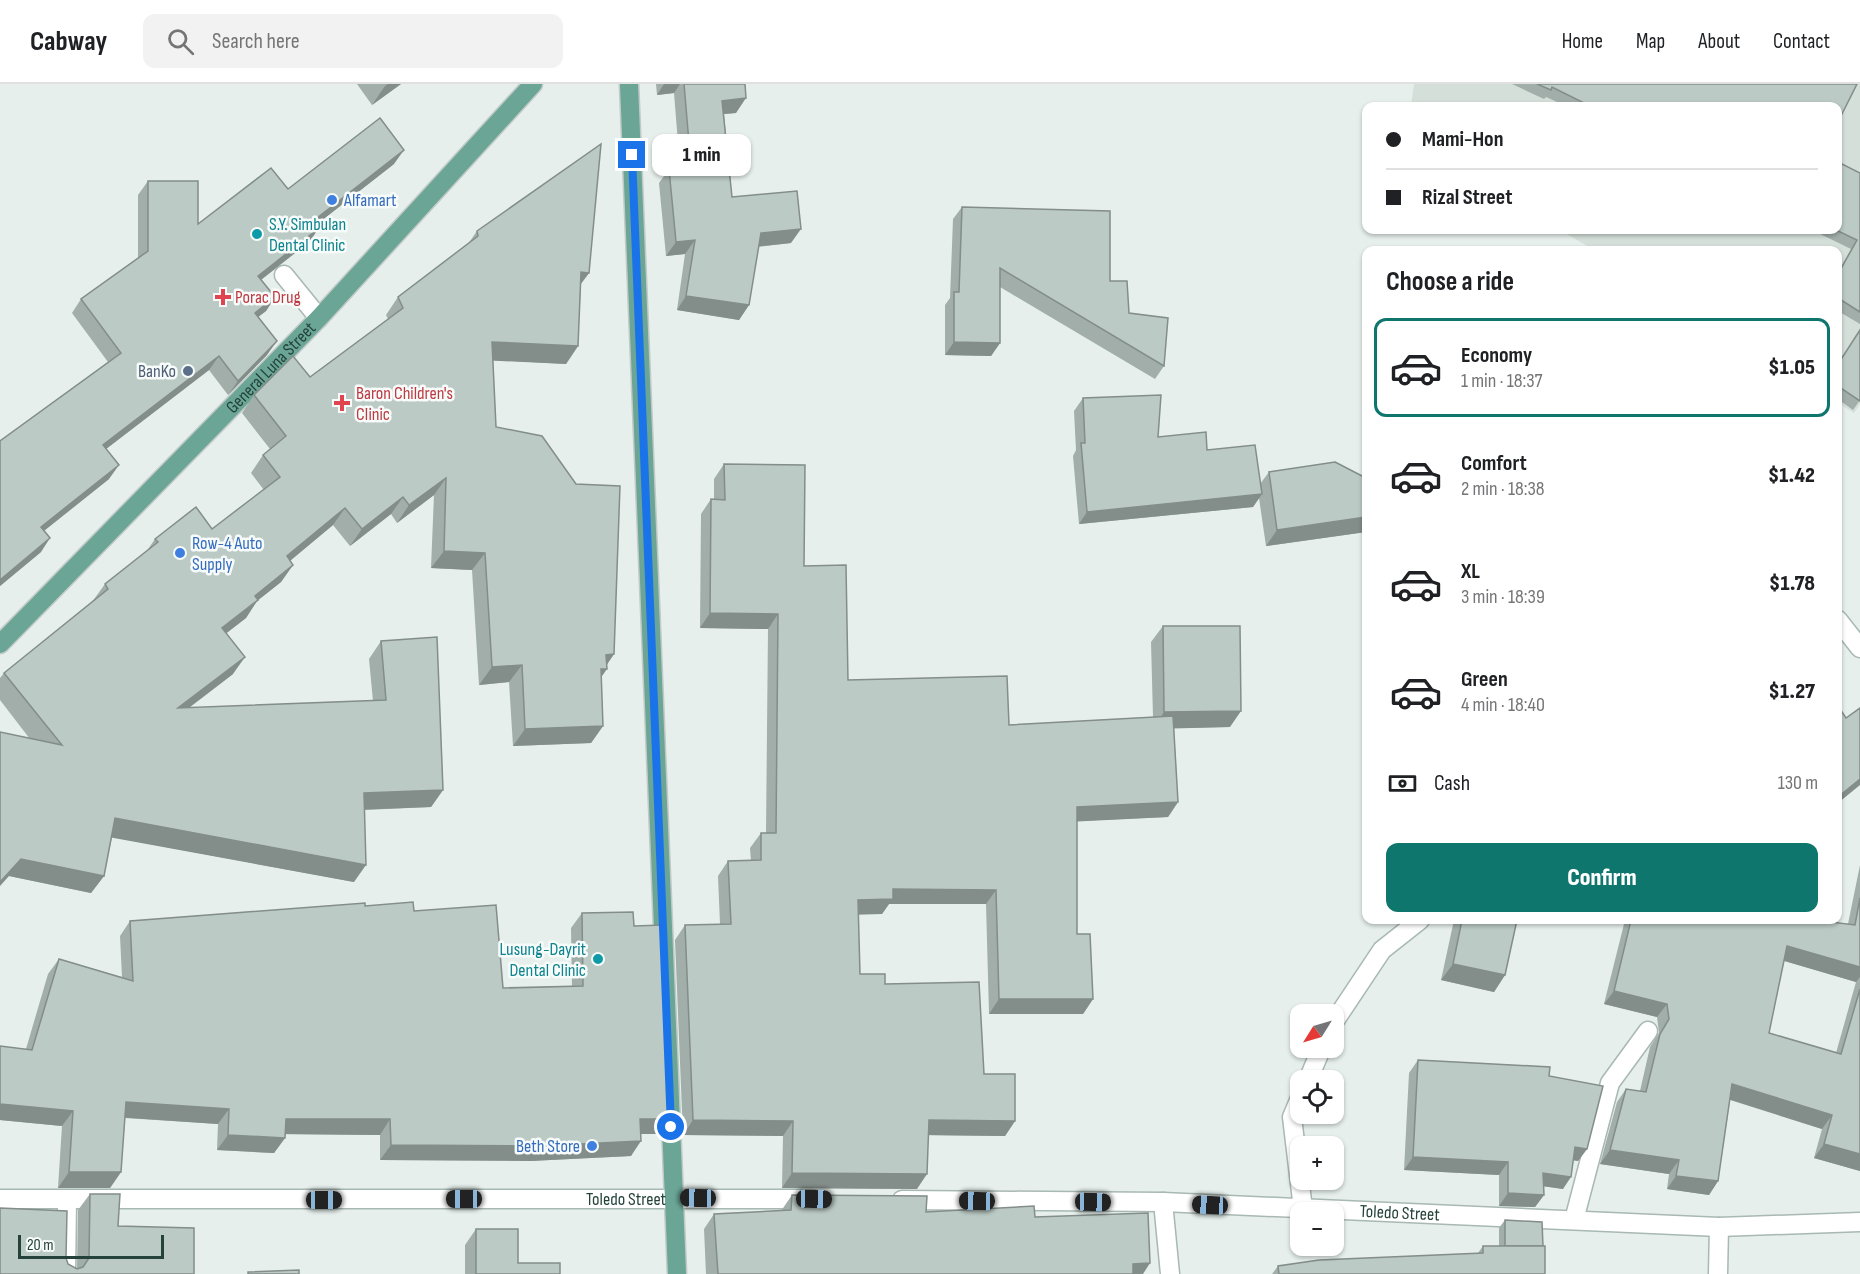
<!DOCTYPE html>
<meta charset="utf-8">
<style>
:root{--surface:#fff;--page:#f2f2f2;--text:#202124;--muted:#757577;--line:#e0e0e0;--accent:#0f766e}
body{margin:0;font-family:"Sofia Sans Condensed",sans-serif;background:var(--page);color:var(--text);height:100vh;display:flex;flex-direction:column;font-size:22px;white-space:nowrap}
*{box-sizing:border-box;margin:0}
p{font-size:20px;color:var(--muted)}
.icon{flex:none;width:33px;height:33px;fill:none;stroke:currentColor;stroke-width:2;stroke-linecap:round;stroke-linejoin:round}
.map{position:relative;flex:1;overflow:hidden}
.drawer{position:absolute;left:1362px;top:162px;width:480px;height:678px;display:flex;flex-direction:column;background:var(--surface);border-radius:12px;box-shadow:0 2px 4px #0004}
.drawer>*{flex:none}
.top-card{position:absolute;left:1362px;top:18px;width:480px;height:132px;border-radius:12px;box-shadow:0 2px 4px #0004;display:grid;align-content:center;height:132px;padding:0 24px;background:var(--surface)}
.needle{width:39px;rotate:233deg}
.fabs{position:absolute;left:1290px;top:920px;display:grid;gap:12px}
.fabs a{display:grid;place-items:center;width:54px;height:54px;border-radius:12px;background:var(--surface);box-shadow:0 2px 4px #0004;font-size:30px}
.scale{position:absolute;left:18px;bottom:15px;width:146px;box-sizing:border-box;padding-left:6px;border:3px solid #24423a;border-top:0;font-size:16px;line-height:21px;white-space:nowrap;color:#24423a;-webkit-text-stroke:4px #f7fbf9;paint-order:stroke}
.end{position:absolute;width:27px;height:27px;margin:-14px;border:8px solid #1a73e8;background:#fff;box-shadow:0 0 0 3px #fff}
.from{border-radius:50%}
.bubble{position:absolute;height:42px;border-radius:12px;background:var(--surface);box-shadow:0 2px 4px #0004;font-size:20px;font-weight:800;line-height:42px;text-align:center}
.car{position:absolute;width:18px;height:36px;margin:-18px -9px;border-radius:8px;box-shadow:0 0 4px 2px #0007;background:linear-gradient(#222 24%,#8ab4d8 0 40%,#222 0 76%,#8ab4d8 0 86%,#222 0)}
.top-card b{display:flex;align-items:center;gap:21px;height:57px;font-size:22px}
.top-card b+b{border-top:2px solid var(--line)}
.top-card i{width:15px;height:15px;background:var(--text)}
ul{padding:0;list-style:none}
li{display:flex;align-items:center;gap:18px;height:99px;margin:0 12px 9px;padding:0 12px;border:3px solid transparent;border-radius:12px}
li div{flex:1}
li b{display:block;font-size:22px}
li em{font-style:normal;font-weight:800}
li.current{border-color:var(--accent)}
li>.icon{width:54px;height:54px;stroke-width:1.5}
h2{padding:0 24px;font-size:27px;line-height:72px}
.pay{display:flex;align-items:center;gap:15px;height:66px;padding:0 24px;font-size:22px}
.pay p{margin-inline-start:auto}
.button{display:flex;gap:12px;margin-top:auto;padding:12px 24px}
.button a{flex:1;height:69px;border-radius:12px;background:var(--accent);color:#fff;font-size:24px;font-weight:800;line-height:69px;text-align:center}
header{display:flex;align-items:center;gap:36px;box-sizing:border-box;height:84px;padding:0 30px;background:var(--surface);border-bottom:2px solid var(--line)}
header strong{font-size:28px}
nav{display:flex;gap:33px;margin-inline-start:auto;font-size:21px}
.search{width:420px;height:54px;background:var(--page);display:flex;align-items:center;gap:15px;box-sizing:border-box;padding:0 21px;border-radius:12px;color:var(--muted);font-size:22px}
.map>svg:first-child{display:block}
.built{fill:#d4dfda}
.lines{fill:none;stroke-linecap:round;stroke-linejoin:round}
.minor-casing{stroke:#a8b8b2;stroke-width:21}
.major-casing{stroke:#c2cac8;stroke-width:21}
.minor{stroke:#fff;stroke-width:18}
.major{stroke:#6aa596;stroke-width:18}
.wall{fill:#a1aea9;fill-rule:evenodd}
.shaded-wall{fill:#838d89}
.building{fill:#bbcac4;stroke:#838d89;stroke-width:1.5}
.route{stroke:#1a73e8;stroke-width:8}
.shop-dot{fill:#3f7fe0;stroke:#f7fbf9;stroke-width:2}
.culture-dot{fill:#0f9aa8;stroke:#f7fbf9;stroke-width:2}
.health-dot{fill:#e0444e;stroke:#f7fbf9;stroke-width:2}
.service-dot{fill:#5c6f8a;stroke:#f7fbf9;stroke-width:2}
.labels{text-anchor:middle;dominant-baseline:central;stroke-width:5;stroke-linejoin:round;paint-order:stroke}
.shop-label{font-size:18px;fill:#366cbe;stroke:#f7fbf9;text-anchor:start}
.culture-label{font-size:18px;fill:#0d838f;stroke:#f7fbf9;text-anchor:start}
.health-label{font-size:18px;fill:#be3a42;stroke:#f7fbf9;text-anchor:start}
.street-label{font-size:18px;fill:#24423a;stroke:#f7fbf9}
.service-label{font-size:18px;fill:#4e5e75;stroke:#f7fbf9;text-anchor:end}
</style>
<header>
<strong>Cabway</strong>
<div class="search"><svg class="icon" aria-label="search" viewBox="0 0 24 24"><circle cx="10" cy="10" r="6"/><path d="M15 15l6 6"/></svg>Search here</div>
<nav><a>Home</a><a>Map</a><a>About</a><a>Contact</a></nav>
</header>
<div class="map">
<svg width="1860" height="1190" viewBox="0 0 1860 1190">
<rect width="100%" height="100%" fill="#e6efeb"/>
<polygon class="built" points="1414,0 1860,0 1860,320 1854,329 1838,319 1838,166 1594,166 1560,146 1838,146 1838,22 1411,22"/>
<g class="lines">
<g class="minor-casing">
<g id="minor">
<polyline points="284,191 319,234"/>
<polyline points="1838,536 1860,564"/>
<polyline points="1334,938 1382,866 1420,836"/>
<polyline points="1308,996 1322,963"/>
<polyline points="1300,1014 1292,1033 1303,1125"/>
<path id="s1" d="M 0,1115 L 812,1115"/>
<path id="s2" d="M 902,1116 L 1163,1118 L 1719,1143 L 1860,1138"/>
<polyline points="1163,1118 1170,1190"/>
<polyline points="1574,1136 1610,999 1648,947"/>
<polyline points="66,1190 67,1117"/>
<polyline points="1718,1190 1719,1143"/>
</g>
</g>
<g class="major-casing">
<g id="major">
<polyline points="629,0 677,1190"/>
<path id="s3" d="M 0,560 L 319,234 L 533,0"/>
</g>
</g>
<use href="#minor" class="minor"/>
<use href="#major" class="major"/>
</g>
<g class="wall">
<polygon points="357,0 401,0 372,21"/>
<polygon points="656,0 745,0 736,29 724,30 732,113 791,159 758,163 749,221 739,236 677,226 685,170 666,172 659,99 669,85 680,84 674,9 657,11"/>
<polygon points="1512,0 1857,0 1838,22 1566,22 1546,13 1544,15"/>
<polygon points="394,80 316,141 319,144 309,158 261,196 275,213 266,227 258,233 267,271 228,311 209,286 106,365 109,395 44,447 41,468 0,502 0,357 108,278 72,229 81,215 138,174 138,111 148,97 198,140 288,105"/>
<polygon points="1860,89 1860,240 1838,227 1838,188 1851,165 1812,146 1838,146"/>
<polygon points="962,123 1110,197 1129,229 1164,282 1155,295 1000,203 1000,259 991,272 945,271 945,221 950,214 953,135"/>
<polygon points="477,147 589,189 581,200 578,262 566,280 493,276 496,343 614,570 607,580 601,593 603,642 591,659 513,662 509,598 479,601 472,486 431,484 434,411 397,439 391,430 350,462 333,441 290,477 293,481 281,498 257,517 246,534 226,549 233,590 189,624 373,617 369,575 381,557 443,706 431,723 365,726 354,798 112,753 104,792 91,809 9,792 30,655 0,616 0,594 4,589 92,518 105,500 146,468 155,455 212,445 264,406 251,389 263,371 270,365 242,329 254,311 310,293 388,235 386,231 398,213 468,160"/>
<polygon points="1838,279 1860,316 1853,326 1838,315"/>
<polygon points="1083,314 1158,353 1207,366 1260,400 1269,388 1366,394 1366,448 1266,462 1259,414 1253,423 1079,440 1073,372 1076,366 1074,327"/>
<polygon points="724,380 804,482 848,596 1009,641 1153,633 1151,558 1163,542 1230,643 1174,644 1178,718 1168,733 1077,737 1077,850 1093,915 1083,930 989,930 986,820 889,820 882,830 858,830 860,890 885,900 984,990 1015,1037 1005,1052 928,1051 917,1105 782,1104 783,1052 683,1051 675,856 685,841 720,840 718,792 728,777 751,777 750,764 761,749 766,749 768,545 700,544 701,430 711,415 714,415 714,395"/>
<polygon points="1366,459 1366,534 1364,534 1363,463"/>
<path d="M 1860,781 L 1860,1087 L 1814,1074 L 1822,1045 L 1730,1016 L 1718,1097 L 1709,1111 L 1667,1105 L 1669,1090 L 1600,1080 L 1617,1018 L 1626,1005 L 1640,1007 L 1650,963 L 1659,949 L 1657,933 L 1604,920 L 1625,836 L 1814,836 L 1848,840 ZM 1784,877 L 1856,898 L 1836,969 L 1769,949 Z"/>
<polygon points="365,822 414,827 503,904 572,902 571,844 582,829 634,842 660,1050 641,1050 631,1072 530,1077 380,1076 380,1051 285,1050 285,1054 274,1069 217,1066 218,1040 125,1034 121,1088 110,1104 58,1104 62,1042 0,1036 0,962 26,965 48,890 59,875 122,893 120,852 130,837"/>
<polygon points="1454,836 1517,836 1505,891 1494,908 1441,896"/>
<polygon points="1418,976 1549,992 1587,1065 1578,1077 1573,1076 1563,1105 1544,1102 1544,1111 1535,1123 1499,1122 1499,1091 1404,1086 1409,989"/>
<polygon points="90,1110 118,1142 194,1190 0,1190 66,1174 68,1180 77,1185 78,1126"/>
<polygon points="792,1111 926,1128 1035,1133 1143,1190 706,1190 704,1145 714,1130 781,1127"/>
<polygon points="1505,1136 1545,1190 1272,1190 1278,1182 1478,1169 1483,1162 1499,1162 1499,1144"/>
<polygon points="476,1145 518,1179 560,1190 465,1190 465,1161"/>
</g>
<g class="shaded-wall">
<polygon points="388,0 401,0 372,21 385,2"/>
<polygon points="664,0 680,0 674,9 657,11"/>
<polygon points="746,14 736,29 712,31 722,17"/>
<polygon points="404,66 394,80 303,151 313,137"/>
<polygon points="319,144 309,158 248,206 258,192"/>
<polygon points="801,145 791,159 751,163 761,149"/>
<polygon points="695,156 685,170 666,172 676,158"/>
<polygon points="581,188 589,189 576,206"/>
<polygon points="686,212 749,221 739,236 677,226"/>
<polygon points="275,213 266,227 245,243 255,229"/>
<polygon points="277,257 267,271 228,311 238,297"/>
<polygon points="492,258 578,262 566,280 480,276"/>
<polygon points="954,258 1000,259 991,272 945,271"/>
<polygon points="219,272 209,286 93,375 103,361"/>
<polygon points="119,381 109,395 31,457 41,443"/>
<polygon points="446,394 434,411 397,439 409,421"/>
<polygon points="1262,410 1253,423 1079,440 1087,428"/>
<polygon points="403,413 391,430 350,462 362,445"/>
<polygon points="345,424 333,441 274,490 287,472"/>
<polygon points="1366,433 1366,448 1266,462 1277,446"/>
<polygon points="50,454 41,468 0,502 0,496"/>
<polygon points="444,467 485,469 472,486 431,484"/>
<polygon points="293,481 281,498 257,517 246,534 210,562 222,544 255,512"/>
<polygon points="710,529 778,530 768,545 700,544"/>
<polygon points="614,570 604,585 607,585 595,602 606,571"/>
<polygon points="245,573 233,590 166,641 178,624"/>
<polygon points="522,581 509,598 479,601 492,583"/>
<polygon points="1241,627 1230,643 1153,645 1164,628"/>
<polygon points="603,642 591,659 513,662 525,645"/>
<polygon points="1860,695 1860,701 1838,719 1838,713"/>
<polygon points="443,706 431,723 352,726 364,709"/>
<polygon points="1178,718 1168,733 1067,738 1077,723"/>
<polygon points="115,734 366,781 354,798 103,752"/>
<polygon points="21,775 104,792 91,809 9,792 0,802 0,798"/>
<polygon points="893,805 996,806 986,820 889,820 882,830 847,831 858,816"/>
<polygon points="1787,862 1860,883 1860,893 1856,898 1778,875"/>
<polygon points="1453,880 1505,891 1494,908 1441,896"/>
<polygon points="1614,907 1667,920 1657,933 1604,920"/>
<polygon points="999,915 1093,915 1083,930 989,930"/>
<polygon points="1732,1000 1832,1031 1822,1045 1722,1013"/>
<polygon points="126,1018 229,1025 218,1040 115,1033"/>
<polygon points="0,1020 73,1027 62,1042 0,1036"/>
<polygon points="286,1035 390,1035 380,1051 275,1050"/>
<polygon points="640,1035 671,1035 660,1050 629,1050"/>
<polygon points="693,1036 793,1037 783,1052 683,1051"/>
<polygon points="929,1036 1015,1037 1005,1052 918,1051"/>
<polygon points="228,1051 285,1054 274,1069 217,1066"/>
<polygon points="641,1057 631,1072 530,1077 380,1076 391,1061"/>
<polygon points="1824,1060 1860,1070 1860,1087 1814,1074"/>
<polygon points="1575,1063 1587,1065 1578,1077 1566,1075"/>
<polygon points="1610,1066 1679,1076 1669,1090 1600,1080"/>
<polygon points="1413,1073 1508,1078 1499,1091 1404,1086"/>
<polygon points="69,1088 121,1088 110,1104 58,1104"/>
<polygon points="792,1089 927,1090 917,1105 782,1104"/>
<polygon points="1543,1089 1571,1093 1563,1105 1534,1101"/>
<polygon points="1676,1092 1718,1097 1709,1111 1667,1105"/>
<polygon points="1508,1109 1544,1111 1535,1123 1499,1122"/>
<polygon points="1150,1179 1143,1190 1125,1190 1133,1180"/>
</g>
<g class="building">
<polygon points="684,0 745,0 746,14 722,17 732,113 797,107 801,145 761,149 749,221 686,212 695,156 676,158 669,85 691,82"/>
<polygon points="1537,0 1857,0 1838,38 1838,22 1590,22 1552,3 1551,6"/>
<polygon points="380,34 404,66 313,137 319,144 258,192 275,213 255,229 277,257 238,297 219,272 103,361 119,381 41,443 50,454 0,496 0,357 121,269 81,215 148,167 148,97 198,97 198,140 271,84 288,105"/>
<polygon points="601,60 589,189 581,188 578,262 492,258 496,343 542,352 576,400 620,402 614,570 606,571 607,585 601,585 603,642 525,645 522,581 492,583 485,469 444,467 446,394 409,421 403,413 362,445 345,424 287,472 293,481 255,512 258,516 222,544 245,573 178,624 386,616 381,557 437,553 443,706 364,709 366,781 115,734 104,792 21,775 0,798 0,648 62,661 4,589 108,505 105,500 158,458 155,455 196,423 212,445 280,393 263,371 286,352 254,311 293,272 310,293 403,224 398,213 478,152 477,147"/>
<polygon points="1838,78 1860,89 1860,228 1838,214 1838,190 1857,156 1836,146 1838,146"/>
<polygon points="962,123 1110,127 1110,197 1127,197 1129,229 1168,234 1164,282 1000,184 1000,259 954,258 954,208 959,208"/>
<polygon points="1860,246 1860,317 1838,302 1838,280"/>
<polygon points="1161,311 1158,353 1206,348 1207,366 1255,361 1262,410 1087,428 1081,359 1085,359 1083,314"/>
<polygon points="1335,378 1366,394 1366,433 1277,446 1269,388"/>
<polygon points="724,380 805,381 804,482 846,481 848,596 1007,592 1009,641 1173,632 1178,718 1077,723 1077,850 1090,850 1093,915 999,915 996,806 893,805 893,815 858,816 860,890 885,890 885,900 979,898 984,990 1015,990 1015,1037 929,1036 927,1090 792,1089 793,1037 693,1036 685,841 731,840 728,777 761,776 761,749 776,749 778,530 710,529 711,415 725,416"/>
<polygon points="1163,542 1240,542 1241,627 1164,628"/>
<polygon points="1838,622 1846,634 1860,624 1860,695 1838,713"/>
<polygon points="1860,814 1860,883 1787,862 1769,949 1841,970 1860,905 1860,1070 1824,1060 1832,1031 1732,1000 1718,1097 1676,1092 1679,1076 1610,1066 1626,1005 1646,1008 1660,950 1669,935 1667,920 1614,907 1631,836 1814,836 1855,841"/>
<polygon points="413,818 414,827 496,821 503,904 583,902 582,829 633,828 634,842 663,841 671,1035 640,1035 641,1057 540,1062 391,1061 390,1035 286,1035 285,1054 228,1051 229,1025 126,1018 121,1088 69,1088 73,1027 0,1020 0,962 32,966 59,875 133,897 130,837 365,819 365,822"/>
<polygon points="1462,836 1517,836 1505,891 1453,880"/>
<polygon points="1418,976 1550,983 1549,992 1603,1002 1587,1065 1575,1063 1571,1093 1543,1089 1544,1111 1508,1109 1508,1078 1413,1073"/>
<polygon points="90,1110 120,1110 118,1142 194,1144 194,1190 0,1190 0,1124 67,1127 66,1174 68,1180 77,1185 83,1183 89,1174"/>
<polygon points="792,1111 927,1112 926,1128 1034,1122 1035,1133 1148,1129 1150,1179 1133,1180 1133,1190 718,1190 714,1130 791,1126"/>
<polygon points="1505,1136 1542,1138 1543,1162 1505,1162"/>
<polygon points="476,1145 518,1145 518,1179 560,1179 560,1190 476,1190"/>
<polygon points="1483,1162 1545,1162 1545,1190 1279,1190 1278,1182 1319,1176 1483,1169"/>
<polygon points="299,1186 299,1190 248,1190 248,1188"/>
</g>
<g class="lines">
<polyline class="route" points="632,71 671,1043"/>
</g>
<g class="shop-dot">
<circle cx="332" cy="116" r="6"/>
<circle cx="180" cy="469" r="6"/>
<circle cx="592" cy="1062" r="6"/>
</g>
<g class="culture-dot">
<circle cx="257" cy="150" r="6"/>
<circle cx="598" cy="875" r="6"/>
</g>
<g class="health-dot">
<path d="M220 204h6v6h6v6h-6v6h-6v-6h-6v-6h6z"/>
<path d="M339 310h6v6h6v6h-6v6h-6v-6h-6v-6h6z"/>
</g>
<circle class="service-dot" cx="188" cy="287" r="6"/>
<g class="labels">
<g class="shop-label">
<text x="344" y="116">Alfamart</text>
<text x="192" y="459">Row-4 Auto<tspan x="192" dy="21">Supply</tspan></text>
<text x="580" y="1062" text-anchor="end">Beth Store</text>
</g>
<g class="culture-label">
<text x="269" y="140">S.Y. Simbulan<tspan x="269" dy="21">Dental Clinic</tspan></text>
<text x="586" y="865" text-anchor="end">Lusung-Dayrit<tspan x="586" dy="21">Dental Clinic</tspan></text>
</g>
<g class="health-label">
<text x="235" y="213">Porac Drug</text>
<text x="356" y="309">Baron Children's<tspan x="356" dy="21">Clinic</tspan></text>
</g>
<g class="street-label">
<text stroke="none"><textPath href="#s3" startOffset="387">General Luna Street</textPath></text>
<text stroke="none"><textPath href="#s1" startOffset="626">Toledo Street</textPath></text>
<text stroke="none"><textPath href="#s2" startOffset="498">Toledo Street</textPath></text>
</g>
<g class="service-label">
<text x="176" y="287">BanKo</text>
</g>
</g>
</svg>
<div class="fabs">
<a><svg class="needle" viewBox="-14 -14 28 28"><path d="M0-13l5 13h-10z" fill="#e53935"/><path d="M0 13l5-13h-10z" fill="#757577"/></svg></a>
<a><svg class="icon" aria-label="locate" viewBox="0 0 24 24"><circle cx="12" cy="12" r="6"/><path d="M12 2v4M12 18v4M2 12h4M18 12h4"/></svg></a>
<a>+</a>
<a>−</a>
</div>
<div class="scale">20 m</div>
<i class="end from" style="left:671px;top:1043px"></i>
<i class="end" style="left:632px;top:71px"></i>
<div class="bubble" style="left:652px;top:50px;width:99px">1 min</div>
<i class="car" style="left:698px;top:1114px;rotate:271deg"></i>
<i class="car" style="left:464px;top:1115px;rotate:270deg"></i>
<i class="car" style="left:814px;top:1115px;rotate:91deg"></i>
<i class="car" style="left:324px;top:1116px;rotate:90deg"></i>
<i class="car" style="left:977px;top:1117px;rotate:271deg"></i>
<i class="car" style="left:1093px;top:1118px;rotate:91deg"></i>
<i class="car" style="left:1210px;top:1121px;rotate:273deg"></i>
<div class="top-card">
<b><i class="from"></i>Mami-Hon</b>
<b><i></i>Rizal Street</b>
</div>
<section class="drawer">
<h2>Choose a ride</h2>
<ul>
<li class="current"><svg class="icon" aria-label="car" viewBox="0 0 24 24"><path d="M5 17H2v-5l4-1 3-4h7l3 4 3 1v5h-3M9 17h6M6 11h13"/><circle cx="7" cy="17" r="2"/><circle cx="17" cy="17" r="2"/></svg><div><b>Economy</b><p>1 min · 18:37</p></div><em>$1.05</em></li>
<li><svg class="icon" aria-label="car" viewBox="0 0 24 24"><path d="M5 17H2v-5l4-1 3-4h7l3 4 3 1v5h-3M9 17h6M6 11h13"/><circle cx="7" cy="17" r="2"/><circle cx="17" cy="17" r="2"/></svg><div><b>Comfort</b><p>2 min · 18:38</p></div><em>$1.42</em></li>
<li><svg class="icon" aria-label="car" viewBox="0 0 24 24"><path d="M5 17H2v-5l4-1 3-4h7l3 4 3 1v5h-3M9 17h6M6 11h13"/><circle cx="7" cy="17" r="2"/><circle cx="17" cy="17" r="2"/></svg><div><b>XL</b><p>3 min · 18:39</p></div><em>$1.78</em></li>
<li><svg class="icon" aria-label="car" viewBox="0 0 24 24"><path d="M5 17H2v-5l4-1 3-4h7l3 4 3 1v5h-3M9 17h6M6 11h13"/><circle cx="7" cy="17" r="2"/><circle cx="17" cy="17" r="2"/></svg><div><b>Green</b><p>4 min · 18:40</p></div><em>$1.27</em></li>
</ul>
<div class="pay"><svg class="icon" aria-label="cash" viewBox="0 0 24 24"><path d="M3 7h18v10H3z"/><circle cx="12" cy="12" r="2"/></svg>Cash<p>130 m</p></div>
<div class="button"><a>Confirm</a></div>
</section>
</div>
